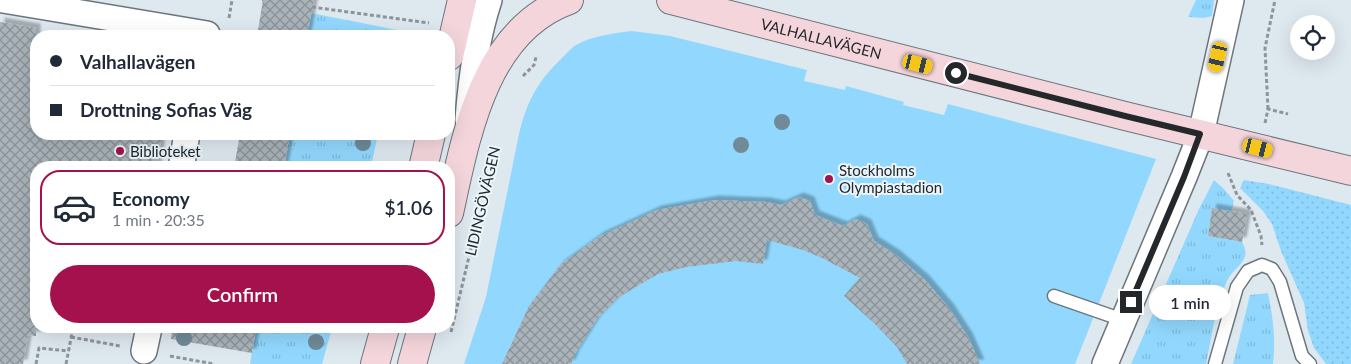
<!DOCTYPE html>
<meta charset="utf-8">
<style>
:root{--surface:#fff;--page:#f6f6f7;--text:#1f2937;--muted:#747a83;--line:#e0e1e3;--accent:#a5114c}
body{margin:0;font-family:Lato,sans-serif;background:var(--page);color:var(--text);height:100vh;display:flex;flex-direction:column;font-size:19px;white-space:nowrap}
*{box-sizing:border-box;margin:0}
p{font-size:16px;color:var(--muted)}
.icon{flex:none;width:28px;height:28px;fill:none;stroke:currentColor;stroke-width:2;stroke-linecap:round;stroke-linejoin:round}
.map{position:relative;flex:1;overflow:hidden}
.details{position:absolute;left:30px;top:161px;width:425px;height:172px;display:flex;flex-direction:column;background:var(--surface);border-radius:20px;box-shadow:0 5px 20px #0002}
.details>*{flex:none}
.guide{position:absolute;left:30px;top:30px;width:425px;height:110px;border-radius:20px;box-shadow:0 5px 20px #0002;display:grid;align-content:center;height:110px;padding:0 20px;background:var(--surface)}
.fabs{position:absolute;left:1290px;top:15px;display:grid;gap:10px}
.fabs a{display:grid;place-items:center;width:45px;height:45px;border-radius:50%;background:var(--surface);box-shadow:0 5px 20px #0002;font-size:25px}
.end{position:absolute;width:22px;height:22px;margin:-11px;border:6px solid #24282b;background:#fff;box-shadow:0 0 0 2px #fff}
.from{border-radius:50%}
.bubble{position:absolute;height:35px;border-radius:18px;background:var(--surface);box-shadow:0 5px 20px #0002;font-size:16px;font-weight:600;line-height:35px;text-align:center}
.car{position:absolute;width:15px;height:30px;margin:-15px -8px;border-radius:6px;box-shadow:0 0 4px 1px #0007;background:linear-gradient(#f5c518 24%,#345 0 40%,#f5c518 0 76%,#345 0 86%,#f5c518 0)}
.guide b{display:flex;align-items:center;gap:18px;height:48px;font-size:19px}
.guide b+b{border-top:1px solid var(--line)}
.guide i{width:12px;height:12px;background:var(--text)}
ul{padding:9px 0 0;list-style:none}
li{display:flex;align-items:center;gap:15px;height:75px;margin:0 10px 8px;padding:0 10px;border:2px solid transparent;border-radius:20px}
li div{flex:1}
li b{display:block;font-size:19px}
li em{font-style:normal;font-weight:600}
li.on{border-color:var(--accent)}
li>.icon{width:45px;height:45px;stroke-width:1.5}
.action{display:flex;gap:10px;margin-top:auto;padding:10px 20px}
.action a{flex:1;height:58px;border-radius:30px;background:var(--accent);color:#fff;font-size:20px;font-weight:600;line-height:58px;text-align:center}
.map>svg:first-child{display:block}
.grass{fill:url(#grass-tufts)}
.park{fill:url(#park-dots)}
.pitch{fill:#92d8fe}
.building{fill:url(#building-cross-hatch);filter:url(#shadow)}
.lines{fill:none;stroke-linecap:round;stroke-linejoin:round}
.lane-casing{stroke:#6c767b;stroke-width:15}
.street-casing{stroke:#6c767b;stroke-width:28}
.secondary-casing{stroke:#6c767b;stroke-width:30}
.path{stroke:#8d949a;stroke-width:3;stroke-dasharray:4 2.5;stroke-linecap:butt}
.lane{stroke:#fff;stroke-width:12}
.street{stroke:#fff;stroke-width:25}
.secondary{stroke:#f4d5dc;stroke-width:28}
.tree{fill:#708a98}
.route{stroke:#24282b;stroke-width:6}
.poi-dot{fill:#a5114c;stroke:#ebf6fc;stroke-width:2}
.labels{text-anchor:middle;dominant-baseline:central;stroke-width:4;stroke-linejoin:round;paint-order:stroke}
.street-label{font-size:15px;fill:#24282b;stroke:#ebf6fc}
.poi-label{font-size:15px;fill:#24282b;stroke:#ebf6fc;text-anchor:start}
</style>
<div class="map">
<svg width="1351" height="364" viewBox="0 0 1351 364">
<defs>
<pattern id="grass-tufts" width="24" height="20" patternUnits="userSpaceOnUse" patternTransform="scale(1.25)"><rect width="24" height="20" fill="#92d8fe"/><path d="M3 7l-1-3M5 7V3M7 7l1-3M15 17l-1-3M17 17v-4M19 17l1-3" fill="none" stroke="#7eb9da"/></pattern>
<pattern id="park-dots" width="8" height="8" patternUnits="userSpaceOnUse" patternTransform="scale(1.25)"><rect width="8" height="8" fill="#92d8fe"/><path d="M2 2h.1M6 6h.1" fill="none" stroke="#7eb9da" stroke-width="1.8" stroke-linecap="round"/></pattern>
<pattern id="building-cross-hatch" width="8" height="8" patternUnits="userSpaceOnUse" patternTransform="scale(1.25)"><rect width="8" height="8" fill="#a9b3b9"/><path d="M0 0l8 8M0 8l8-8" fill="none" stroke="#899297"/></pattern>
<filter id="shadow"><feDropShadow dx="4.5" dy="-4.5" stdDeviation="1" flood-color="#0004"/></filter>
</defs>
<rect width="100%" height="100%" fill="#dee8ef"/>
<g class="grass">
<polygon points="1196,0 1214,0 1212,16 1204,18 1188,17"/>
<polygon points="311,13 402,31 401,36 307,36"/>
<polygon points="290,134 378,134 371,167 284,167"/>
<path d="M 1214,180 L 1224,189 L 1234,201 L 1231,212 L 1212,209 L 1208,236 L 1242,242 C 1253,261 1235,265 1227,281 C 1215,306 1212,337 1206,364 L 1131,364 L 1199,209 Z"/>
<path d="M 1268,293 C 1273,318 1276,339 1273,364 L 1233,364 L 1250,295 Z"/>
<polygon points="256,328 332,328 322,364 250,364"/>
</g>
<polygon class="park" points="1244,180 1269,184 1351,205 1351,364 1326,364 1314,348 1308,331 1304,303 1281,251 1272,224 1263,211 1240,188"/>
<path class="pitch" d="M 632,31 L 670,36 L 807,70 L 804,81 L 845,90 L 846,86 L 904,102 L 903,105 L 944,115 L 948,104 L 1156,159 L 1075,364 L 464,364 L 486,297 L 519,134 C 527,101 537,82 562,58 C 566,54 571,48 576,45 C 591,36 615,33 632,31 Z"/>
<g class="building">
<polygon points="263,0 314,0 307,36 257,36"/>
<polygon points="0,22 36,28 36,134 162,134 157,168 36,168 36,336 28,335 23,364 0,364"/>
<polygon points="240,134 290,134 284,168 234,168"/>
<polygon points="799,197 810,201 815,215 843,226 856,219 867,224 874,241 896,255 925,280 949,308 968,337 980,364 907,364 897,347 875,324 844,296 860,278 822,258 803,250 767,240 763,264 736,261 686,267 658,274 634,288 618,298 597,319 575,354 571,364 502,364 529,306 561,264 600,236 657,210 714,200 766,202 781,205"/>
<polygon points="1212,208 1247,214 1242,242 1208,236"/>
<polygon points="172,328 256,328 252,353 171,339"/>
</g>
<g class="lines">
<g class="lane-casing">
<g id="lane">
<polyline points="1054,296 1123,320"/>
<polyline points="1215,364 1237,287 1248,271 1262,265 1272,269 1280,282 1302,356 1310,364"/>
</g>
</g>
<g class="street-casing">
<g id="street">
<polyline points="3,0 207,34 206,36"/>
<path d="M 468,120 C 471,79 476,39 489,0"/>
<polyline points="181,168 187,134"/>
<polyline points="144,351 149,328"/>
<polyline points="1105,364 1184,177 1201,134 1231,0"/>
</g>
</g>
<g class="secondary-casing">
<g id="secondary">
<path id="s1" d="M 671,0 L 1125,116 L 1351,171"/>
<polyline points="449,56 462,0"/>
<polyline points="423,168 431,134"/>
<path d="M 449,213 C 466,136 484,30 569,0"/>
<polyline points="375,364 385,328"/>
<polyline points="412,364 422,328"/>
</g>
</g>
<g class="path">
<polyline points="262,0 263,0"/>
<polyline points="312,7 429,23"/>
<polyline points="229,18 232,0"/>
<polyline points="523,76 534,65 536,57"/>
<polyline points="1268,109 1265,48 1275,0"/>
<polyline points="1265,123 1268,109 1288,114"/>
<polyline points="1228,173 1237,195 1251,210 1261,236 1262,245"/>
<polyline points="484,196 488,175"/>
<polyline points="451,332 478,219"/>
<polyline points="71,337 120,346"/>
<polyline points="170,356 214,364"/>
<polyline points="36,364 39,348 68,351"/>
<polyline points="66,364 73,328"/>
</g>
<use href="#lane" class="lane"/>
<use href="#street" class="street"/>
<use href="#secondary" class="secondary"/>
</g>
<g class="tree">
<circle cx="782" cy="122" r="8"/>
<circle cx="363" cy="143" r="8"/>
<circle cx="741" cy="145" r="8"/>
<circle cx="184" cy="338" r="8"/>
<circle cx="316" cy="342" r="8"/>
</g>
<g class="lines">
<polyline class="route" points="956,73 1125,116 1200,134 1184,177 1131,302"/>
</g>
<g class="poi-dot">
<circle cx="120" cy="151" r="5"/>
<circle cx="829" cy="179" r="5"/>
</g>
<g class="labels">
<g class="street-label">
<text stroke="none"><textPath href="#s1" startOffset="155">VALHALLAVÄGEN</textPath></text>
<text transform="translate(482 201) rotate(-77)">LIDINGÖVÄGEN</text>
</g>
<g class="poi-label">
<text x="130" y="151">Biblioteket</text>
<text x="839" y="170">Stockholms<tspan x="839" dy="17">Olympiastadion</tspan></text>
</g>
</g>
</svg>
<div class="fabs">
<a><svg class="icon" aria-label="locate" viewBox="0 0 24 24"><circle cx="12" cy="12" r="6"/><path d="M12 2v4M12 18v4M2 12h4M18 12h4"/></svg></a>
</div>
<i class="end from" style="left:956px;top:73px"></i>
<i class="end" style="left:1131px;top:302px"></i>
<div class="bubble" style="left:1149px;top:285px;width:82px">1 min</div>
<i class="car" style="left:1218px;top:57px;rotate:193deg"></i>
<i class="car" style="left:918px;top:64px;rotate:104deg"></i>
<i class="car" style="left:1258px;top:148px;rotate:104deg"></i>
<div class="guide">
<b><i class="from"></i>Valhallavägen</b>
<b><i></i>Drottning Sofias Väg</b>
</div>
<section class="details">
<ul>
<li class="on"><svg class="icon" aria-label="car" viewBox="0 0 24 24"><path d="M5 17H2v-5l4-1 3-4h7l3 4 3 1v5h-3M9 17h6M6 11h13"/><circle cx="7" cy="17" r="2"/><circle cx="17" cy="17" r="2"/></svg><div><b>Economy</b><p>1 min · 20:35</p></div><em>$1.06</em></li>
</ul>
<div class="action"><a>Confirm</a></div>
</section>
</div>
